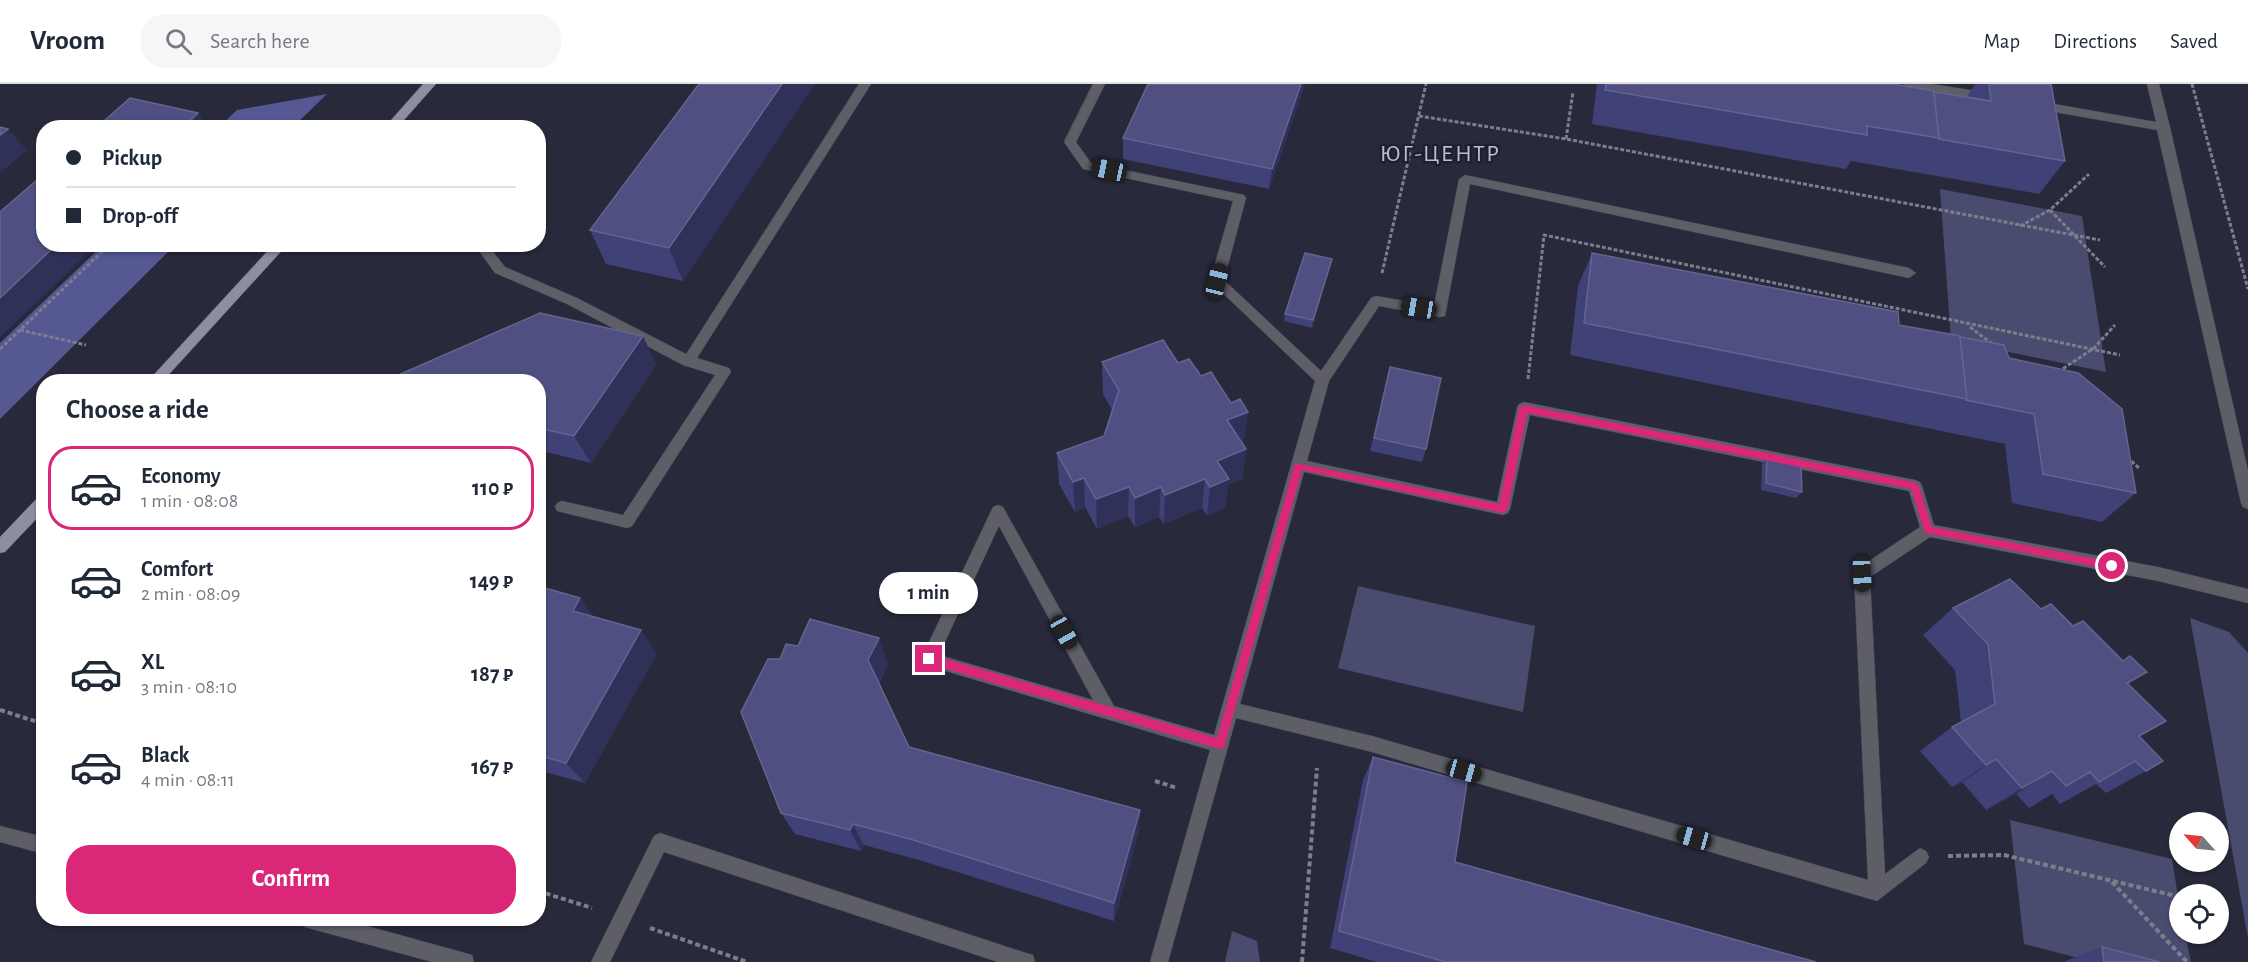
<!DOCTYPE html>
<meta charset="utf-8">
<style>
:root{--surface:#fff;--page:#f6f6f7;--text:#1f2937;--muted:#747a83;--line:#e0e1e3;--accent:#db2777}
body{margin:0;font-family:"Alegreya Sans",sans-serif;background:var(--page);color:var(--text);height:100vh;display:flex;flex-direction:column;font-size:22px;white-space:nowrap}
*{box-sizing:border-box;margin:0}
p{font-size:20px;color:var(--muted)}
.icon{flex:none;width:33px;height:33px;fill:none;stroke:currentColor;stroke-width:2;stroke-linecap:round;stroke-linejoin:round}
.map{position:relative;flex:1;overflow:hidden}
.drawer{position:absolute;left:36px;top:290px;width:510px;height:552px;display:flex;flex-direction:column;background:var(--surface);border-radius:24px;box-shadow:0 2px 4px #0004}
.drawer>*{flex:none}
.guide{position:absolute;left:36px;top:36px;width:510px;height:132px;border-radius:24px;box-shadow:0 2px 4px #0004;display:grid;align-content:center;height:132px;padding:0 30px;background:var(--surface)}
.needle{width:39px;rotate:297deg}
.tools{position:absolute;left:2169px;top:728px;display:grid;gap:12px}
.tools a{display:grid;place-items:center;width:60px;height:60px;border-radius:50%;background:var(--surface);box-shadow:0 2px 4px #0004;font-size:30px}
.end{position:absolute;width:27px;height:27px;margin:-14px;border:8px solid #db2777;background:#fff;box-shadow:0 0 0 3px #fff}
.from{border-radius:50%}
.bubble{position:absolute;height:42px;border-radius:21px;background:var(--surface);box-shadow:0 2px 4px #0004;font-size:20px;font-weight:700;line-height:42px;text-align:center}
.car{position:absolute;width:18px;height:36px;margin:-18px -9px;border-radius:8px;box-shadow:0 0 4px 2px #0007;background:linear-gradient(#222 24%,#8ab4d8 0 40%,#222 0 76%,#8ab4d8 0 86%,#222 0)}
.guide b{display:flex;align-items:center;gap:21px;height:57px;font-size:22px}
.guide b+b{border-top:2px solid var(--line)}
.guide i{width:15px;height:15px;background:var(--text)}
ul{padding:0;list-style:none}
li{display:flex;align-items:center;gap:18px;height:84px;margin:0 12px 9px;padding:0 18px;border:3px solid transparent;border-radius:24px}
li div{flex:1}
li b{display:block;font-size:22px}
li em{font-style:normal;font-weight:700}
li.on{border-color:var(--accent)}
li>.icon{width:54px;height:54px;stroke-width:1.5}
h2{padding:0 30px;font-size:27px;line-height:72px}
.cta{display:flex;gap:12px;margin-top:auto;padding:12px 30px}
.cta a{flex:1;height:69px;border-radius:24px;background:var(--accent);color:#fff;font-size:24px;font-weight:700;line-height:69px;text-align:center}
header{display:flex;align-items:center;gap:36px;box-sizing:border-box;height:84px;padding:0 30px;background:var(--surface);border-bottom:2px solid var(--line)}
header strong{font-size:28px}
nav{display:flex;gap:33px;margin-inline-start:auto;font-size:21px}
.search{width:420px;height:54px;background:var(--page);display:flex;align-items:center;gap:15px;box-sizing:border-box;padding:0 21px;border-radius:24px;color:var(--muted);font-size:22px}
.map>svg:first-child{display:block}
.green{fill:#494c6f}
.forest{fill:#555893}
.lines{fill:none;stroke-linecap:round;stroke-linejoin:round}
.minor-casing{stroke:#434454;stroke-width:1}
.major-casing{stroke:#434454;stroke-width:1}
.path-far1{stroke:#7d7e8c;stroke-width:3;stroke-dasharray:4 2;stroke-linecap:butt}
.path{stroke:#7d7e8c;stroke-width:4;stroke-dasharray:5 3;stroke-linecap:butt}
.minor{fill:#5d5e66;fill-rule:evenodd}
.major{fill:#8d8fa0;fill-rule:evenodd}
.wall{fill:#404176}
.shaded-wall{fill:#303159}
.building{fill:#4f5081;stroke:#63648f;stroke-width:1.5}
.route{fill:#db2777}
.labels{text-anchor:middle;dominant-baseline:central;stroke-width:5;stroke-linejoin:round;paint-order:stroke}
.quarter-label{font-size:24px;letter-spacing:1.5px;fill:#bbbdd2;stroke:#1e202f}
</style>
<header>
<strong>Vroom</strong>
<div class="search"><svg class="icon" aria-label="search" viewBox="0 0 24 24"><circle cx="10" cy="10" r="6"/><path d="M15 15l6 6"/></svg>Search here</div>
<nav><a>Map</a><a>Directions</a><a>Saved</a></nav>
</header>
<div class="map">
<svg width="2248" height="878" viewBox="0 0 2248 878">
<rect width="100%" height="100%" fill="#28293a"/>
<g class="green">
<polygon points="1940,105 2082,132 2106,288 1951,256"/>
<polygon points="1358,502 1535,542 1523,628 1338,584"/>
<polygon points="2190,534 2229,548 2248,569 2248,854"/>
<polygon points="2010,736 2172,775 2179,818 2180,849 2185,849 2191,878 2094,878 2024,860"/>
<polygon points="1232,847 1257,857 1260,878 1225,878"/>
</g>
<g class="forest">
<polygon points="327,10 293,43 219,43 237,26"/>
<polygon points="103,161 175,161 0,335 0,259"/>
</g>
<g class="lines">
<g class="minor-casing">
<g id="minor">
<polygon points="859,0 871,0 697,274 729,284 731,288 632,442 627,444 557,427 555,423 557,419 562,417 623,431 715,291 683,281 567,220 495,189 474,160 487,160 505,183 577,214 686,270"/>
<path d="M 1093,0 L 1105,0 L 1076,58 L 1091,79 L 1244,111 L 1246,114 L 1224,196 L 1321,287 L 1371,214 L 1376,212 L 1434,222 L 1459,95 L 1465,91 L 1909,184 L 1916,189 L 1909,194 L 1470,100 L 1445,232 L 1440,233 L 1379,222 L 1329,297 L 1307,377 L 1497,418 L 1517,324 L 1519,320 L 1524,318 L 1915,396 L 1920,398 L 1922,402 L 1934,441 L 2158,483 L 2248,505 L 2248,519 L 2158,497 L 1930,453 L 1870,493 L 1885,790 L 1920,764 L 1926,767 L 1929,773 L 1926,779 L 1877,817 L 1372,668 L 1236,634 L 1168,878 L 1150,878 L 1210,666 L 929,582 L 923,580 L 921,575 L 993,423 L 998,421 L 1003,423 L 1114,622 L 1214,651 L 1315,297 L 1210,197 L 1233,117 L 1083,85 L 1064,58 ZM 1530,331 L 1909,407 L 1920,443 L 1857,485 L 1854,490 L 1868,796 L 1372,652 L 1240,620 L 1304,388 L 1503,431 L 1508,429 L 1510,425 ZM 999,442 L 1093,616 L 939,571 Z"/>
<polygon points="1903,0 1932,0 1989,9 1995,13 1989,17 1909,4"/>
<polygon points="2147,0 2159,0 2170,43 2248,387 2248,425 2243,423 2241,419 2157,46 2037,25 2031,21 2037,17 2156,38"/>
<polygon points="0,742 44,753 44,770 0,758"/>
<polygon points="660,749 1026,869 1033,871 1035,878 998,878 664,768 610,878 591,878 654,752"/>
<polygon points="296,834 338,834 465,869 472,871 474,878 432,878 305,843 299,840"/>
</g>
</g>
<g class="major-casing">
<g id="major">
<polygon points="423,0 436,0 397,44 384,44"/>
<polygon points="274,160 288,160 163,297 148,297"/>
<polygon points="44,410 44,427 5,468 0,469 0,453 39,412"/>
</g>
</g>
<g class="path-far1">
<polyline points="2192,0 2248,205"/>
<polyline points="1419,32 1566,55 2100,156"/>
<polyline points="232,44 235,41 304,43"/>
<polyline points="1566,55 1573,8"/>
<polyline points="2050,126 2105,183"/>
<polyline points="2020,142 2050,126 2089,90"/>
<polyline points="1382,189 1426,0"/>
<polyline points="1970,243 1995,262"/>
<polyline points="20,246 86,261"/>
<polyline points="0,265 110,160"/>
<polyline points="2058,288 2094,264 2115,241"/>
<polyline points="1528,295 1544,151 2120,271"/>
<polyline points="2127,373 2140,385"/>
</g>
<g class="path">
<polyline points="0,626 44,640"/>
<polyline points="1155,697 1177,704"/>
<polyline points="1948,772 2004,771 2180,813"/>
<polyline points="2112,798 2187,878"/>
<polyline points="538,807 592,824"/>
<polyline points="650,844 747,878"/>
<polyline points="1302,878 1317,684"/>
</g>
<use href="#minor" class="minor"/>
<use href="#major" class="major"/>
</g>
<g class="wall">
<polygon points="699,0 683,197 606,180 590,146"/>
<polygon points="1148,0 1305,0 1269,105 1123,75 1123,54"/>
<polygon points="1597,0 1894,0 1967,13 1975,0 2051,0 2065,77 2039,110 1851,77 1846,85 1592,40"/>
<polygon points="1592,169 1899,241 1960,253 2009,274 2136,409 2102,438 2012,419 2005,360 1570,271 1578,202"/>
<polygon points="1332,175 1312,244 1284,237 1285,230"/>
<polygon points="643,252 656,281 591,379 538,366 538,297"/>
<polygon points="1102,278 1178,279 1244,358 1242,359 1246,365 1242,395 1228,401 1225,424 1207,432 1202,424 1164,440 1159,433 1135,443 1128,432 1097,445 1085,423 1075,428 1059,400 1057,369 1104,352 1112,326 1103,310"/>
<polygon points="1390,283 1426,365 1422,378 1370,367"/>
<polygon points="1767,373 1802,408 1796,414 1761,406 1762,380"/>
<polygon points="538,502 580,514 593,533 657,569 585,699 538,686"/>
<polygon points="1953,524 2041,525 2073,542 2123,577 2147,588 2129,600 2146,687 2106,709 2096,700 2060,720 2052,710 2029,724 2016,710 1986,726 1962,698 1952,703 1920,667 1952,643 1961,638 1955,586 1923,551"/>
<polygon points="780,575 888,580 879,599 909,663 1139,747 1114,837 919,776 864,761 861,767 795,750 781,729"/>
<polygon points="1373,673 1455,778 1816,878 1377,878 1330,864 1363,696"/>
<polygon points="2102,863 2160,878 2063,878"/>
</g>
<g class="shaded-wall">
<polygon points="782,0 815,0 683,197 669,164"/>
<polygon points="1301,0 1305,0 1269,105 1272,85"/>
<polygon points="198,29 209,44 183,44"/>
<polygon points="8,45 27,66 0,89 0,51"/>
<polygon points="57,160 98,160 0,253 0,214"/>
<polygon points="1332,175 1330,183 1312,244 1313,236"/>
<polygon points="643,252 656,281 591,379 574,352"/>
<polygon points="1248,328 1244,358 1223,366 1227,336"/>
<polygon points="1246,365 1242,395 1228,401 1225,424 1207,432 1210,403 1217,377"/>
<polygon points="1084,394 1085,423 1075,428 1073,398"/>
<polygon points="1205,395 1202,424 1164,440 1165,411"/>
<polygon points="1129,403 1128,432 1097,445 1096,415"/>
<polygon points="1161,403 1159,433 1135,443 1135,414"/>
<polygon points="580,514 597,538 573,527"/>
<polygon points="641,546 657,569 585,699 566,679"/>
<polygon points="879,554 888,580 877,602 868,576"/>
<polygon points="2147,588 2109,614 2127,599"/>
<polygon points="1996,675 1962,698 1952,703 1986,681"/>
<polygon points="2052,687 2016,710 1986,726 2022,704"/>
<polygon points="1140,726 1139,747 1114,837 1114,819"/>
<polygon points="853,740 864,761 861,767 850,746"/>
</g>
<g class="building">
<polygon points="699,0 782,0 669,164 590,146"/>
<polygon points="1148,0 1301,0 1272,85 1123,54"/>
<polygon points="1606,0 1894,0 1934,7 1939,54 1867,42 1867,51 1605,6"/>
<polygon points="1989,0 2051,0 2065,77 1939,55 1934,8 1991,17"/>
<polygon points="130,14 198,29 183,44 96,44"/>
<polygon points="0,43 8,45 0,51"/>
<polygon points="44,90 44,160 57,160 0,214 0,128"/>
<polygon points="1305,169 1332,175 1313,236 1285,230"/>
<polygon points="1592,169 1898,228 1899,241 1960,252 1967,315 1584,239"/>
<polygon points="540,229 643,252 574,352 538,344 538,297 390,297 394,293"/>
<polygon points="1960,253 2004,261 2009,274 2078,289 2122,325 2136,409 2043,390 2034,330 1966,316 1967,315"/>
<polygon points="1163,256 1178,279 1189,275 1201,292 1211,288 1231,319 1240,315 1248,328 1227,336 1246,365 1217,377 1229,395 1210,403 1205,395 1165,411 1161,403 1135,414 1129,403 1096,415 1084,394 1073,398 1057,369 1104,352 1119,306 1102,278"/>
<polygon points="1390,283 1441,294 1426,365 1374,354"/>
<polygon points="1767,373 1801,381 1802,408 1766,399"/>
<polygon points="2010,495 2041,525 2051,520 2073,542 2083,537 2123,577 2130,572 2147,588 2127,599 2166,637 2139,652 2163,677 2146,687 2135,677 2099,698 2090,688 2066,702 2052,687 2022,704 1996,675 1986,681 1952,643 1995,620 1988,560 1953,524"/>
<polygon points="538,502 580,514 573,527 641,546 566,679 538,671"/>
<polygon points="810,535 879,554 868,576 909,663 1140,726 1114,819 910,755 853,740 850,746 781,729 741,628 768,575 780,575 786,560 798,562"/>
<polygon points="1373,673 1467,698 1455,778 1816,878 1446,878 1339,847"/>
<polygon points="2102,863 2160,878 2104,878"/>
</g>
<polygon class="route" points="1524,321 1914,398 1919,402 1932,443 2112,478 2117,482 2112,486 1925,449 1911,405 1527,329 1508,425 1503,429 1302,386 1224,664 1220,665 929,580 924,575 929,570 1217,654 1295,379 1499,420 1519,324"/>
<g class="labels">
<g class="quarter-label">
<text x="1440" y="70">ЮГ-ЦЕНТР</text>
</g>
</g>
</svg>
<div class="tools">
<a><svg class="needle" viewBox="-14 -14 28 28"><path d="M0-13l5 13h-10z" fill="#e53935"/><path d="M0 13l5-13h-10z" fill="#747a83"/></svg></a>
<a><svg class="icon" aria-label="locate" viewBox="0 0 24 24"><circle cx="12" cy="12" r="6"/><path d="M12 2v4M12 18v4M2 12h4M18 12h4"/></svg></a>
</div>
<i class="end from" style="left:2112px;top:482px"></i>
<i class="end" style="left:929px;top:575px"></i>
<div class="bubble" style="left:879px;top:488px;width:99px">1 min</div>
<i class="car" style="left:1109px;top:86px;rotate:282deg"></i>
<i class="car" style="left:1217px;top:197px;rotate:14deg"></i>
<i class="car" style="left:1419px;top:224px;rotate:280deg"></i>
<i class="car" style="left:1862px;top:490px;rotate:177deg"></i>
<i class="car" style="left:1064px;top:548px;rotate:151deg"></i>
<i class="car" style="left:1464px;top:687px;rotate:106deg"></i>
<i class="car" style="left:1694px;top:754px;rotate:286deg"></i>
<div class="guide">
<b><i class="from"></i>Pickup</b>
<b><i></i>Drop-off</b>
</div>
<section class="drawer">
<h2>Choose a ride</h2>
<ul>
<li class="on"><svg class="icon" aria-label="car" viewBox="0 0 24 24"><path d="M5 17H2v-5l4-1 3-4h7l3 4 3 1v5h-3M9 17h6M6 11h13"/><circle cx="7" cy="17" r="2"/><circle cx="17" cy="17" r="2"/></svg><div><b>Economy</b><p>1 min · 08:08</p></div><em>110 ₽</em></li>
<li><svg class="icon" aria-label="car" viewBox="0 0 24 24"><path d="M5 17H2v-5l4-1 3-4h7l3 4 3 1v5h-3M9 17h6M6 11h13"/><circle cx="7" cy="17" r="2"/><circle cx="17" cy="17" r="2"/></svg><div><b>Comfort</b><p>2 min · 08:09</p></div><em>149 ₽</em></li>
<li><svg class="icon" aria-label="car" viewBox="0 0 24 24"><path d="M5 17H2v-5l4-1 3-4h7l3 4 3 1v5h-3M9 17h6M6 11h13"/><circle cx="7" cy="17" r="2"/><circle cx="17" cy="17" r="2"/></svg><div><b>XL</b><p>3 min · 08:10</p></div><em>187 ₽</em></li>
<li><svg class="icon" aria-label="car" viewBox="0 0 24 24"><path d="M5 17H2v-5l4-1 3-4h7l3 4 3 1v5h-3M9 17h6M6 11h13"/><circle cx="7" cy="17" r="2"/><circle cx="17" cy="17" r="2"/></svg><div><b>Black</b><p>4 min · 08:11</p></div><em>167 ₽</em></li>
</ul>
<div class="cta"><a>Confirm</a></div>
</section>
</div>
